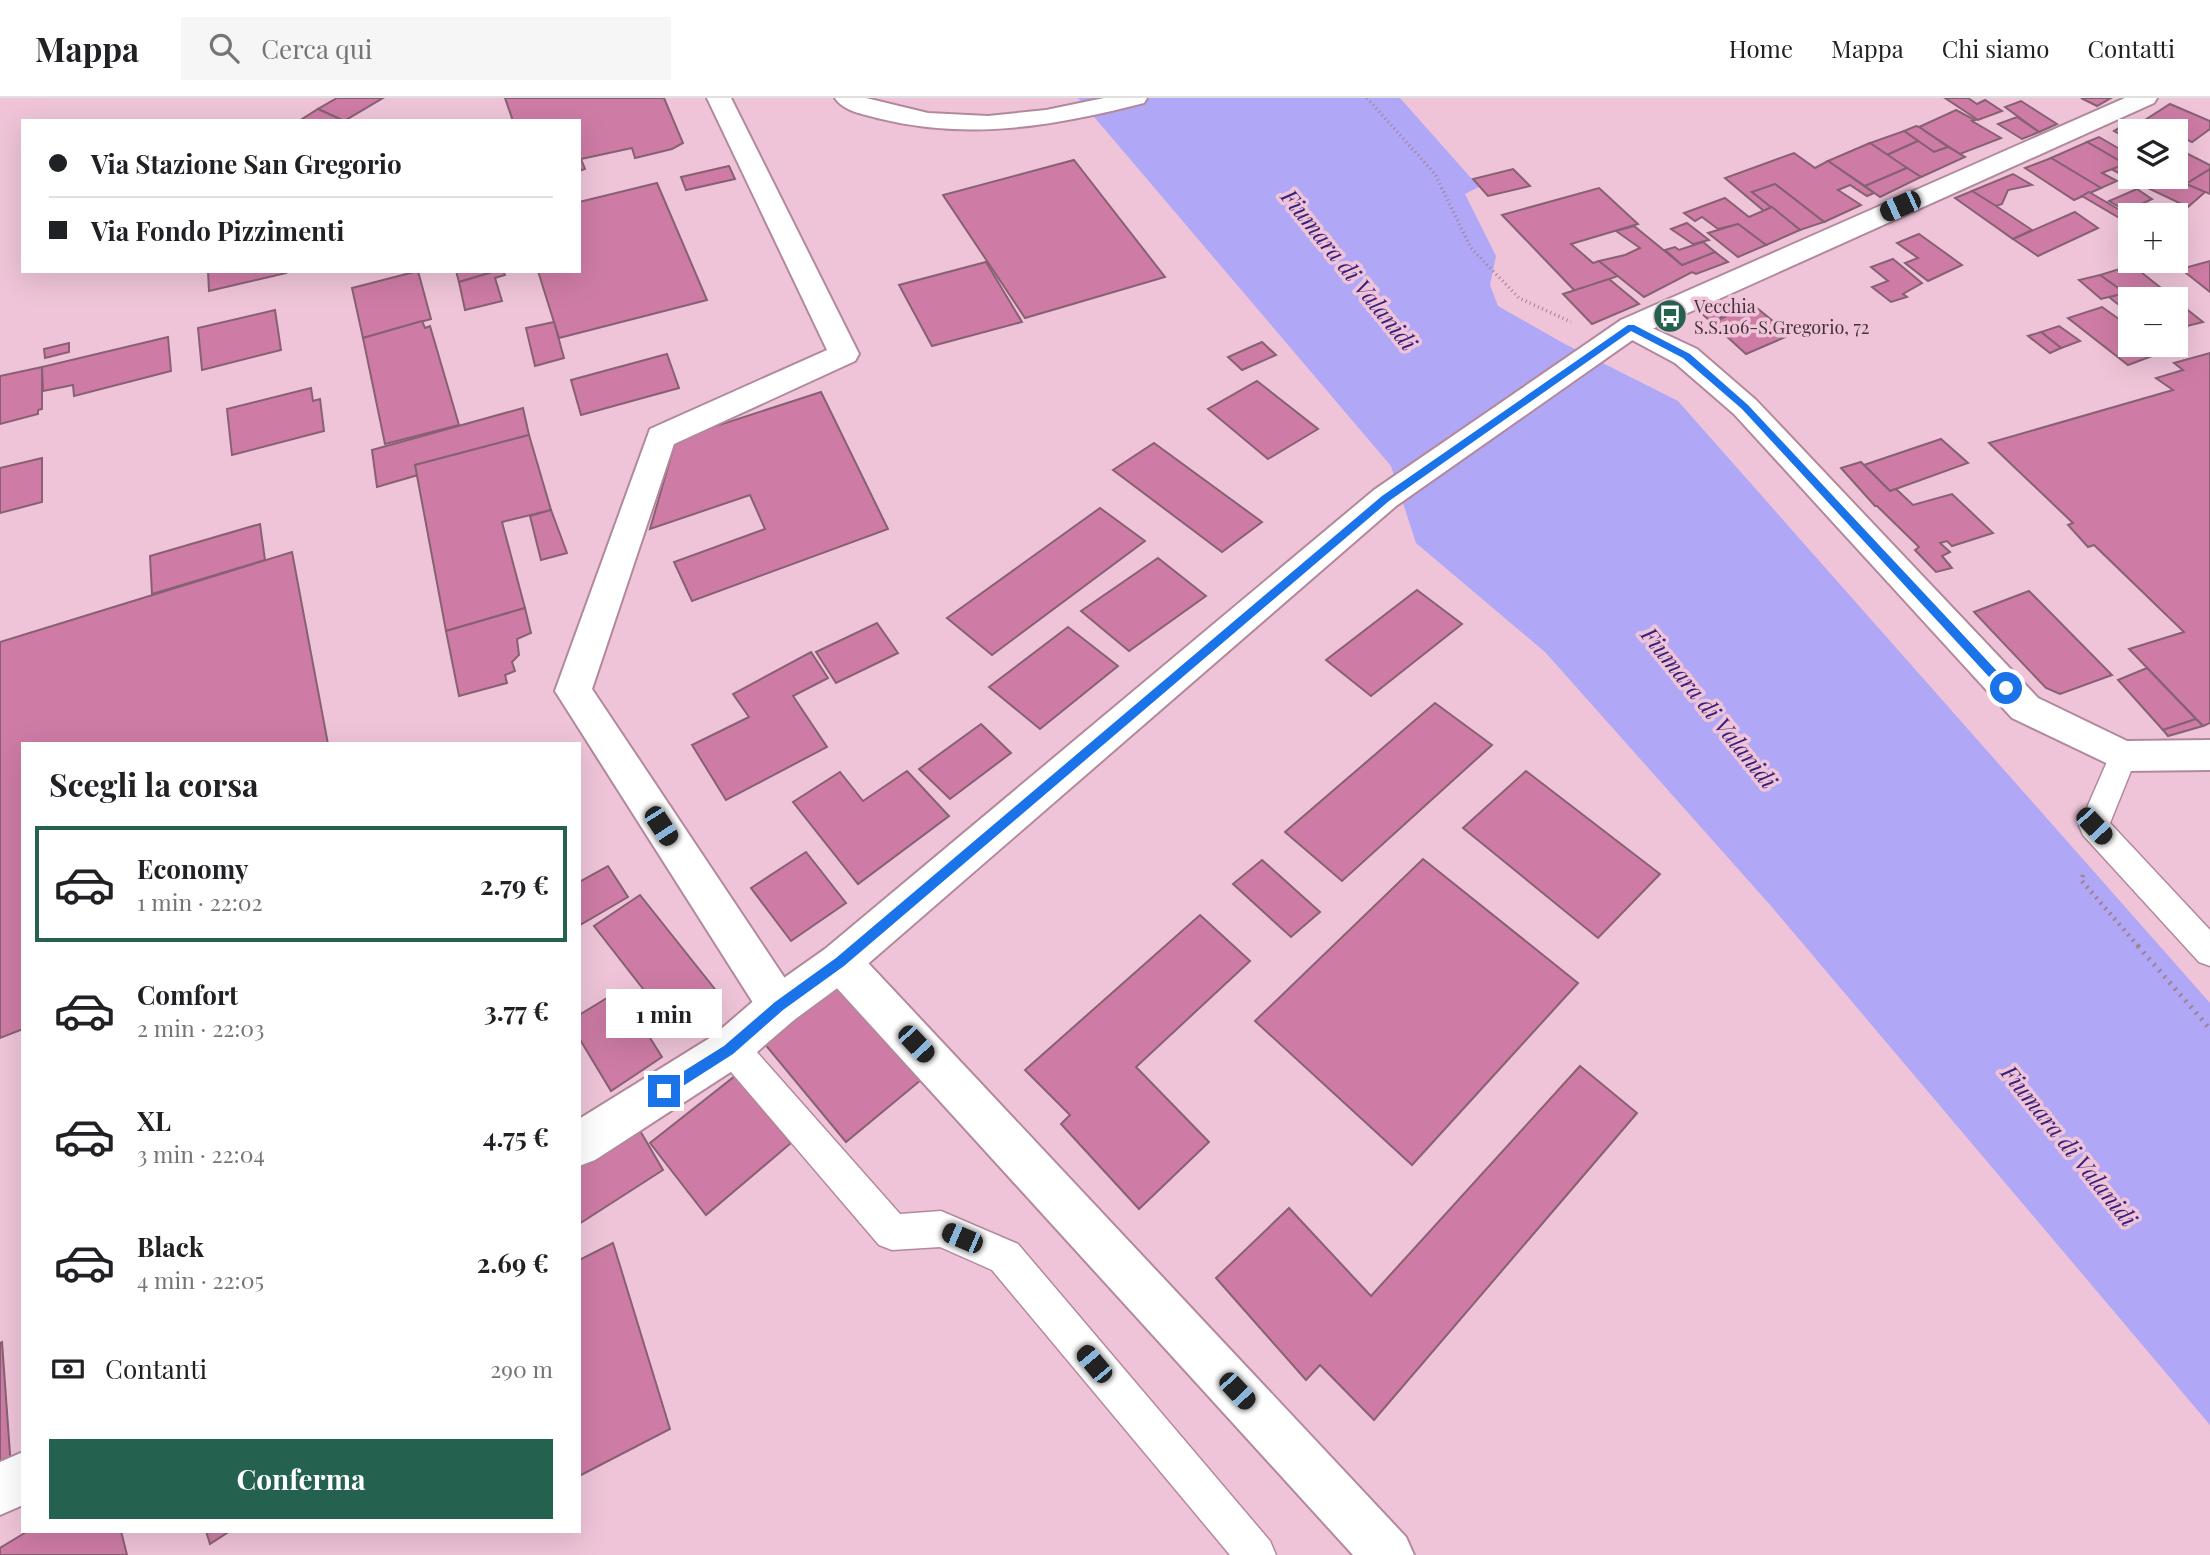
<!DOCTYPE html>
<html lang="it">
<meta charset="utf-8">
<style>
:root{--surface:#fff;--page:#f6f6f6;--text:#202124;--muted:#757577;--line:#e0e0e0;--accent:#24624f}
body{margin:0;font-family:"Playfair Display",serif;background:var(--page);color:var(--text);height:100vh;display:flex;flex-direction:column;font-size:26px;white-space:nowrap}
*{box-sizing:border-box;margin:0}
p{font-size:23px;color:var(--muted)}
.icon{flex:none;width:38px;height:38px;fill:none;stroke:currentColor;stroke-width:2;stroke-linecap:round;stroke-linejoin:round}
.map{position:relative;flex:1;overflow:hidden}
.side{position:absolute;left:21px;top:644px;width:560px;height:791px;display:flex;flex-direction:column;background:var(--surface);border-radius:0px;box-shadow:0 7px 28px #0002}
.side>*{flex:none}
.banner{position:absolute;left:21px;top:21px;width:560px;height:154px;border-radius:0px;box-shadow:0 7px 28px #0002;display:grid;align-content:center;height:154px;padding:0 28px;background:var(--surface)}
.buttons{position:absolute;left:2118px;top:21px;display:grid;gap:14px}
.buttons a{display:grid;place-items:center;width:70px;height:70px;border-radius:0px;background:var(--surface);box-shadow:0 7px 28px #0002;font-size:35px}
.end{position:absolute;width:32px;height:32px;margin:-16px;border:9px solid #1a73e8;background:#fff;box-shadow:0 0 0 4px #fff}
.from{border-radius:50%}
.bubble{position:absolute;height:49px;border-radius:0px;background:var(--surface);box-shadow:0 7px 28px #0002;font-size:23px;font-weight:700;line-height:49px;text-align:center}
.car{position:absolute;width:21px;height:42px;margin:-21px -10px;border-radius:9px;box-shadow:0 0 5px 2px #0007;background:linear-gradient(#222 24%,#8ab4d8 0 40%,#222 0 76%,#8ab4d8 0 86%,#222 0)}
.banner b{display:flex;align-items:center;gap:24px;height:66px;font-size:26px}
.banner b+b{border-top:2px solid var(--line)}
.banner i{width:18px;height:18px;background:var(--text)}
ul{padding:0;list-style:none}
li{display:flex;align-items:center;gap:21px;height:116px;margin:0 14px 10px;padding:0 14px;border:4px solid transparent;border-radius:0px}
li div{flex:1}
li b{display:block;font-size:26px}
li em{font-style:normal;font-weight:700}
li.on{border-color:var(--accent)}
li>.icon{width:63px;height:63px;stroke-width:1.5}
h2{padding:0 28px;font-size:32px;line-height:84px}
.pay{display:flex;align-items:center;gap:18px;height:77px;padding:0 28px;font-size:26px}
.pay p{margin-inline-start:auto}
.cta{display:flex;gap:14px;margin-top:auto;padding:14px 28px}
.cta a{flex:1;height:80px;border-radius:0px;background:var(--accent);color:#fff;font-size:28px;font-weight:700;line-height:80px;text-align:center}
header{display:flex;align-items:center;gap:42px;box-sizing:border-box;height:98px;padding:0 35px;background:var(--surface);border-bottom:2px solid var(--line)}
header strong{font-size:33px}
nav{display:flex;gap:38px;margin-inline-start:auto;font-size:24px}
.search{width:490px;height:63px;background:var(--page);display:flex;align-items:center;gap:18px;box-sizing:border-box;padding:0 24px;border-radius:0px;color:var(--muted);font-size:26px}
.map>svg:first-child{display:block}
.water{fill:#b0a7f6}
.building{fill:#ce7ca5;stroke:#876173;stroke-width:2}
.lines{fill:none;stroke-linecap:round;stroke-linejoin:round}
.service-casing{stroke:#b2899c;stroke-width:3}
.minor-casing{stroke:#b2899c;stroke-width:4}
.tertiary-casing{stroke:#b2899c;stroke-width:4}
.path-far2{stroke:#a18190;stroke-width:3.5;stroke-dasharray:1 3.5;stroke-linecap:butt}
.path-far1{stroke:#a18190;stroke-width:4.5;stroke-dasharray:2 5;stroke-linecap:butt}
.path{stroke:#a18190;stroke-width:5;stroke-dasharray:2 6;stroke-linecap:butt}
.service{fill:#fff;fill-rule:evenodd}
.minor{fill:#fff;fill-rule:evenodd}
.tertiary{fill:#fff;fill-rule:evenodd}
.route{fill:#1a73e8}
.labels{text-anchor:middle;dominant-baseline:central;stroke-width:7;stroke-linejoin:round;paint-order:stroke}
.far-poi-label{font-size:18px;fill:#44333b;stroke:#efc4d8;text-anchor:start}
.water-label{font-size:23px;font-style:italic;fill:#39207a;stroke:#efc4d8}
</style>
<header>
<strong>Mappa</strong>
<div class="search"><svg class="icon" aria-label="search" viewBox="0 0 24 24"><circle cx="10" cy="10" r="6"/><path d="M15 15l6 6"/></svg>Cerca qui</div>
<nav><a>Home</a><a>Mappa</a><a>Chi siamo</a><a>Contatti</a></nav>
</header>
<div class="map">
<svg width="2210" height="1457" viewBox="0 0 2210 1457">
<rect width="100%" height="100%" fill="#efc4d8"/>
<polygon class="water" points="1078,0 1400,0 1479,89 1465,96 1496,158 1490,187 1498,208 1563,245 1678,303 2210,905 2210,1327 1771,808 1545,554 1416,445 1391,368"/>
<g class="building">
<polygon points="337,0 383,0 344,23 318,11"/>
<polygon points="505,0 664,0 683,45 672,51 635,60 632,50 581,61 585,71 579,73 579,23 513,23"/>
<polygon points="1945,0 1968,0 1977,6 1985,2 2002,13 1978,22"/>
<polygon points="2081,0 2111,0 2097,8"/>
<polygon points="2021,3 2032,10 2057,26 2039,34 2005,9"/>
<polygon points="2170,6 2210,23 2210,31 2192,44 2175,36 2175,33 2145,22"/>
<polygon points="318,11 344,23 299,23"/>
<polygon points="1956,12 1975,22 1972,23 2001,40 1960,56 1919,29"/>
<polygon points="2017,19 2039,34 2022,41 1998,26"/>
<polygon points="2125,26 2140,33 2130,33 2130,42 2114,33"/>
<polygon points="1916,28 1919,29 1948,49 1934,54 1904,33"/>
<polygon points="1904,33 1918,43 1887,57 1870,45"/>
<polygon points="2099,39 2130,57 2130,79 2154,79 2137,85 2111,71 2125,66 2087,44"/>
<polygon points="1918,43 1934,54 1948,49 1965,59 1921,79 1887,57"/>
<polygon points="2087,44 2125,66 2102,75 2117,83 2101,90 2051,60"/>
<polygon points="1870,45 1907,70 1865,88 1828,63"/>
<polygon points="1794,55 1815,70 1828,63 1874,95 1867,98 1850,87 1838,92 1861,107 1824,124 1775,86 1752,94 1772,109 1764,113 1725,80"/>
<polygon points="2186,55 2210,67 2210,71 2186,86 2170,79 2175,79 2175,61"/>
<polygon points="2051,60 2101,90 2074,102 2025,70"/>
<polygon points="1074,62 1165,179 1025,220 943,97"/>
<polygon points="729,68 735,81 686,92 681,79"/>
<polygon points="1907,70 1921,79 1880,99 1865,88"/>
<polygon points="1513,71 1530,88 1488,98 1473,81"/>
<polygon points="2210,71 2210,96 2186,86"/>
<polygon points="2013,76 2032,87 2008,92 2002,106 1996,108 1972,93"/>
<polygon points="2154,79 2170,79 2205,94 2188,109 2137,85"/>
<polygon points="657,85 707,202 559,240 538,173 579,173 579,104"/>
<polygon points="1775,86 1824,124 1800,132 1752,94"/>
<polygon points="1599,90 1638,126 1571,146 1593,165 1599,163 1618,178 1575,193 1502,117"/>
<polygon points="2137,91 2152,101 2127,113 2109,103"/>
<polygon points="1972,93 1996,108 2032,132 2013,141 1955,100"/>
<polygon points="2089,94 2130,118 2121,121 2082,98"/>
<polygon points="1725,100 1749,119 1772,109 1800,132 1766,147 1738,126 1718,131 1702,119 1695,123 1684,115"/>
<polygon points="2075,114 2098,130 2038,158 2013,141"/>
<polygon points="1687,125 1709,142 1693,146 1671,131"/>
<polygon points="1738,126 1766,147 1738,159 1708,135"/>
<polygon points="1634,128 1682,167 1715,154 1728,164 1696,176 1692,174 1644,199 1599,163 1625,157 1640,150 1616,133"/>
<polygon points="1919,136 1962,167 1928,183 1905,165 1918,160 1897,145"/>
<polygon points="1703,144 1715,154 1682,167 1665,152 1675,149 1679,152"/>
<polygon points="1893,161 1922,185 1903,196 1907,199 1891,204 1872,189 1888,183 1871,169"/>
<polygon points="2210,163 2210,194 2181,171"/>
<polygon points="986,164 1022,224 932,248 899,187"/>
<polygon points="2132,167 2175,201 2130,201 2130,216 2109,199 2125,195 2100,177"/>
<polygon points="208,173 285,173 286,175 209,193"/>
<polygon points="418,173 431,221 363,240 352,190"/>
<polygon points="456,173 496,173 459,184"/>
<polygon points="496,173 503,173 505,177 495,180 502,203 465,212 459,184"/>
<polygon points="2100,177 2125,195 2101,201 2079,182"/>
<polygon points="1609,181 1639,206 1592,226 1563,196"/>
<polygon points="2175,202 2203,224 2175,231"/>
<polygon points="1752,206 1790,237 1746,256 1712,225"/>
<polygon points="1709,208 1722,219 1712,225 1698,212"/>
<polygon points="2102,209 2130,229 2130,247 2153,247 2163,254 2128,267 2068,220"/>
<polygon points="275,212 281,252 202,272 198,230"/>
<polygon points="422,223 425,230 430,228 459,327 385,346 363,240"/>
<polygon points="554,224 564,260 535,268 526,230"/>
<polygon points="2059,228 2080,243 2061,250 2041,234"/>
<polygon points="2041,234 2061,250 2050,255 2028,238"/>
<polygon points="168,239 171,273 74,298 73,287 43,293 42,269"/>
<polygon points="1262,244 1276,257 1242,272 1228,259"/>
<polygon points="69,245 69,254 45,260 44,251"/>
<polygon points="2210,255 2210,625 2203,628 2129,551 2184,534 2094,447 2088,449 2068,427 2073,425 1989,345 2173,292 2156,280 2183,272 2174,265"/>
<polygon points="667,256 679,290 581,317 571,282"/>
<polygon points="42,269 42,311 38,312 38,316 0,326 0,278"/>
<polygon points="1257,283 1318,331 1268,361 1208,311"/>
<polygon points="311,290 313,303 320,301 324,333 232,357 227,311"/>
<polygon points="821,294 888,431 692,503 674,464 765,431 750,397 650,431 676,341"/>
<polygon points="523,310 529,337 415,367 418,377 377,389 372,352"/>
<polygon points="529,337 551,412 502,424 525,510 446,533 415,367"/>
<polygon points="1941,341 1968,365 1890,393 1864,367"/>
<polygon points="1154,345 1262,424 1222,454 1113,372"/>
<polygon points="42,360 42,404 0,415 0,370"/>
<polygon points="1861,364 1890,393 1896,391 1913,407 1952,396 1993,435 1952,448 1947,443 1940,445 1950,454 1942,458 1952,470 1936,474 1915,452 1919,449 1877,408 1875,408 1841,370"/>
<polygon points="1100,410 1145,443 992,557 947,520"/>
<polygon points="551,412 567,455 541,462 530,418"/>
<polygon points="260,426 265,462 152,496 150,458"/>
<polygon points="292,454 328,646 23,646 23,931 0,940 0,544"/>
<polygon points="1158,460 1206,498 1129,553 1081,513"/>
<polygon points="1417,492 1462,526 1371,598 1326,562"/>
<polygon points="2029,493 2112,577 2060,596 2046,590 1974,514"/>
<polygon points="525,510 531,535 517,541 519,557 512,564 515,573 505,577 507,585 459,598 446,533"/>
<polygon points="877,525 898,555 836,585 816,554"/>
<polygon points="1068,529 1118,568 1040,631 989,589"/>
<polygon points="811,554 828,580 793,598 827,649 726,702 692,647 749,619 733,596"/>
<polygon points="2147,570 2196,621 2163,632 2118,582"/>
<polygon points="1435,605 1492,647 1342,783 1285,734"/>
<polygon points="2196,621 2203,628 2168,638 2163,632"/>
<polygon points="981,626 1011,655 950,701 919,671"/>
<polygon points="907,673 949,718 858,786 793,704 840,674 863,703"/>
<polygon points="1526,673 1660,776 1598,840 1463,730"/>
<polygon points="806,754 846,805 791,843 751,790"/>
<polygon points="1423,761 1578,885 1412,1067 1255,923"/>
<polygon points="1262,762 1320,814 1291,839 1233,786"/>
<polygon points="608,768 628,799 580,827 579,784"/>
<polygon points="640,797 718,895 672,928 594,828"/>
<polygon points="1200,817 1250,863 1136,969 1209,1044 1139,1111 1061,1026 1070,1017 1025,972"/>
<polygon points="836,887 921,982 846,1044 763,944"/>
<polygon points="620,892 662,959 611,993 579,940 579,917"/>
<polygon points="1580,968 1637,1015 1374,1322 1320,1267 1306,1282 1216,1180 1289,1110 1371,1198"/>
<polygon points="735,978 791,1045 706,1117 650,1045"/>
<polygon points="639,1031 663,1072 579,1126 579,1069"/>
<polygon points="613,1145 670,1331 579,1378 579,1162"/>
<polygon points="2,1244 11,1370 0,1375 0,1245"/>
<polygon points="28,1433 121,1433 127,1457 0,1457 0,1450"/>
<polygon points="206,1433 230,1433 210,1446"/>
</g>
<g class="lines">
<g class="service-casing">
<g id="service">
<polygon points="2123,646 2133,650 2137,658 2110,725 2210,832 2210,868 2199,864 2083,737 2079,728 2113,650"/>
<polygon points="728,936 755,952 900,1116 941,1113 1018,1146 1270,1443 1276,1457 1230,1457 992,1172 940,1149 892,1152 879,1147 731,974 716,963 712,952 716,941"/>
</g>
</g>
<g class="minor-casing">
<g id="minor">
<polygon points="707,0 731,0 859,256 855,263 674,346 592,591 794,894 800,908 794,922 779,927 764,922 555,593 650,331 827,252"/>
<path d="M 835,0 L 866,0 L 928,15 L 988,18 L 1046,12 L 1104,0 L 1147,0 L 1144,5 C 1054,28 969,43 877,20 C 863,16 843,13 835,0 Z"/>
<polygon points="1631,220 1697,251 1756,302 2038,600 2127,643 2210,642 2210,672 2123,673 2012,620 1734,316 1675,265 1621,236 1616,229 1621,222"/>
<polygon points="840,845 855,851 1406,1439 1414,1457 1353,1457 825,877 819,864 825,851"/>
</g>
</g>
<g class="tertiary-casing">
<g id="tertiary">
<polygon points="2125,0 2157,0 2154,5 1641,236 1396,408 855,877 794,922 743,966 595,1062 579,1068 579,1021 713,938 764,894 825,851 1374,392 1621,222"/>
<polygon points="23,1354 23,1407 0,1417 0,1364"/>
</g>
</g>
<polyline class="path-far2" points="1367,0 1435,76 1471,150 1519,200 1571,224"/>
<polyline class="path-far1" points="2083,777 2081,782 2139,849"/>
<polyline class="path" points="2138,848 2210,931"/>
<use href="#service" class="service"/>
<use href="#minor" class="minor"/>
<use href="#tertiary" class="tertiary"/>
</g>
<polygon class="route" points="1628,227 1634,227 1690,256 1748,307 2010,587 2010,593 2002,593 1742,311 1683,260 1631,233 1389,403 844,868 783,912 733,956 669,997 660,997 660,988 724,948 775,904 836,860 1382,398"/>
<defs>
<g id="bus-disc" transform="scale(1.75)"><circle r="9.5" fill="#24624f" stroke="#efc4d8"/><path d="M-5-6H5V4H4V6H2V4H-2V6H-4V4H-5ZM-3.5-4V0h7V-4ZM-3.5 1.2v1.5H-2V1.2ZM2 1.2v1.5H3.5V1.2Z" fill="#fff"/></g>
</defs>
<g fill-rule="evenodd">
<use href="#bus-disc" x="1670" y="218"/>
</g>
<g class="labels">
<g class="far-poi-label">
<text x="1694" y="208">Vecchia<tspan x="1694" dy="21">S.S.106-S.Gregorio, 72</tspan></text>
</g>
<g class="water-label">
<text transform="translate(1350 171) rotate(51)">Fiumara di Valanidi</text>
<text transform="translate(1710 609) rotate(51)">Fiumara di Valanidi</text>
<text transform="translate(2070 1047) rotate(51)">Fiumara di Valanidi</text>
</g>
</g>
</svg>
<div class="buttons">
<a><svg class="icon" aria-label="layers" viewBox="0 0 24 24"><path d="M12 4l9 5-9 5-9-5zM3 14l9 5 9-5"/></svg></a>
<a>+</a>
<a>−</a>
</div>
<i class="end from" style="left:2006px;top:590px"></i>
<i class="end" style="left:664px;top:993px"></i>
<div class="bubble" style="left:606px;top:891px;width:116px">1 min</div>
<i class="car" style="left:1900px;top:108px;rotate:246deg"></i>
<i class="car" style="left:661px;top:728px;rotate:147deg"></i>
<i class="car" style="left:2094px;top:728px;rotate:137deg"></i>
<i class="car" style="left:916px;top:946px;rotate:137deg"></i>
<i class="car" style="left:962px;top:1140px;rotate:293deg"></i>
<i class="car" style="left:1094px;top:1266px;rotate:320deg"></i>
<i class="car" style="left:1237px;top:1293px;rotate:137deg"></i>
<div class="banner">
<b><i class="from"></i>Via Stazione San Gregorio</b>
<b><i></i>Via Fondo Pizzimenti</b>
</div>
<section class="side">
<h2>Scegli la corsa</h2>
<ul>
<li class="on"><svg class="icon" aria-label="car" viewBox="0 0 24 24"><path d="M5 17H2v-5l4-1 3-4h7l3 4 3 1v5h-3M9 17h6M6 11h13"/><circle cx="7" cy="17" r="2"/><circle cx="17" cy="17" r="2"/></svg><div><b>Economy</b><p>1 min · 22:02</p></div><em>2.79 €</em></li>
<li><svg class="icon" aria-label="car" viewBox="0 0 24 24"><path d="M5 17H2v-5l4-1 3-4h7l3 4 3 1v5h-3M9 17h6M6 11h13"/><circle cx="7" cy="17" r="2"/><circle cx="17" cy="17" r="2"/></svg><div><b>Comfort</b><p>2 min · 22:03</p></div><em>3.77 €</em></li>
<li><svg class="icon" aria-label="car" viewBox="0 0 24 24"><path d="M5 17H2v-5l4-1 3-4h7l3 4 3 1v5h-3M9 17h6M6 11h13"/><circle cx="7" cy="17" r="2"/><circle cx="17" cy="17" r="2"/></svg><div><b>XL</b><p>3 min · 22:04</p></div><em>4.75 €</em></li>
<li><svg class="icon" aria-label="car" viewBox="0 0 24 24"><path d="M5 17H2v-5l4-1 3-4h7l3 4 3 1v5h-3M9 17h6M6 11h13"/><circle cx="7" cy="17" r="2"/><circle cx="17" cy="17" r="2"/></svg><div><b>Black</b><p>4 min · 22:05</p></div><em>2.69 €</em></li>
</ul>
<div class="pay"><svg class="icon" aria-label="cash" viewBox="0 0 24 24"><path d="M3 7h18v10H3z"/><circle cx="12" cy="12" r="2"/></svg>Contanti<p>290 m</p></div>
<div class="cta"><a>Conferma</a></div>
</section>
</div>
